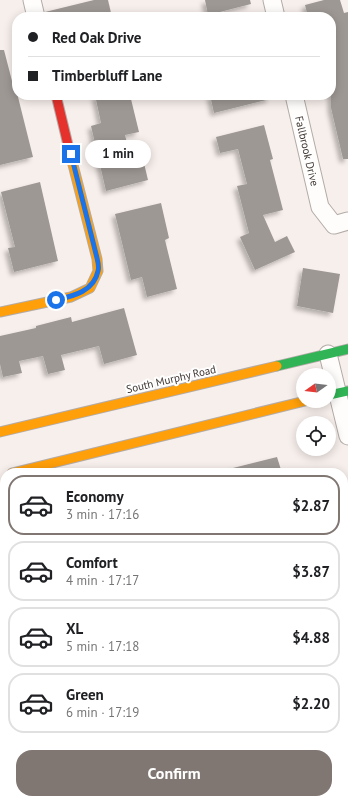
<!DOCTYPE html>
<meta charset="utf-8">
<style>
:root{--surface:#fff;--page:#f2f2f2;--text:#202124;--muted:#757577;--line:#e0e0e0;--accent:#807773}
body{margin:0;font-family:"PT Sans",sans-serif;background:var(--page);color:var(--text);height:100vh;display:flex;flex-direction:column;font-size:15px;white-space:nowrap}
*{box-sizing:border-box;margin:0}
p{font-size:13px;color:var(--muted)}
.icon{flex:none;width:22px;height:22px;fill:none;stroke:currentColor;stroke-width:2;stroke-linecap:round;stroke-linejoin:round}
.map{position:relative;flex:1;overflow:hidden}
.drawer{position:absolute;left:0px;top:468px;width:348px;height:336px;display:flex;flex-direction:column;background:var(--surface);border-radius:16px 16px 0 0;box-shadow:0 2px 10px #0003}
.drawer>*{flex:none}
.top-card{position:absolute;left:12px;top:12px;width:324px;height:88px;border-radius:16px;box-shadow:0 2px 10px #0003;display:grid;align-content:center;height:88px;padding:0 16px;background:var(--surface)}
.needle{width:26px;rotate:256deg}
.controls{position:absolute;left:296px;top:368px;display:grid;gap:8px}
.controls a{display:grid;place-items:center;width:40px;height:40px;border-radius:50%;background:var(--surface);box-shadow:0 2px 10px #0003;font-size:20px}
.end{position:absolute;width:18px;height:18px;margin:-9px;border:5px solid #1a73e8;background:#fff;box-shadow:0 0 0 2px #fff}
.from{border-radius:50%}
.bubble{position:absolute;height:28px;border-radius:14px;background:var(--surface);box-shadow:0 2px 10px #0003;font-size:13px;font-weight:600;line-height:28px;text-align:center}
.top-card b{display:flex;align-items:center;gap:14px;height:38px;font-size:15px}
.top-card b+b{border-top:1px solid var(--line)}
.top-card i{width:10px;height:10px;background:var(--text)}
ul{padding:7px 0 0;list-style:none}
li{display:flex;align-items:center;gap:12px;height:60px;margin:0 8px 6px;padding:0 8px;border:2px solid var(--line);border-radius:16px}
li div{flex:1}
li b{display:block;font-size:15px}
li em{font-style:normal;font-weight:600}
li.on{border-color:var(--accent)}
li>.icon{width:36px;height:36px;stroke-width:1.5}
.action{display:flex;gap:8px;margin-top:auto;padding:8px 16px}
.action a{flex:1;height:46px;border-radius:16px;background:var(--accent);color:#fff;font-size:16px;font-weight:600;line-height:46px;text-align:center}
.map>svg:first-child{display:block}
.building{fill:#9e9894;filter:url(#shadow)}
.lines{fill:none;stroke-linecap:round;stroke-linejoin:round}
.street-casing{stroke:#b3aba7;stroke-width:19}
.fast-casing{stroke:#b3aba7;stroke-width:11}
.slow-casing{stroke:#b3aba7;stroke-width:11}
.jam-casing{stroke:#b3aba7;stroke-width:11}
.street{stroke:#fefdfc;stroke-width:17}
.fast{stroke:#30b455;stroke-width:9}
.slow{stroke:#ff9f0a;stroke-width:9}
.jam{stroke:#e5322d;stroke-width:9}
.route{stroke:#1a73e8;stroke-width:5}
.labels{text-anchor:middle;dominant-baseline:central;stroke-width:4;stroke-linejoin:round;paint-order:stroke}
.street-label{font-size:11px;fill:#403732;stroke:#fefefe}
</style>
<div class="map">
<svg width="348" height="804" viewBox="0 0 348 804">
<defs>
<filter id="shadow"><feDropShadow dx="-3.5" dy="3.5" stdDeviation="2" flood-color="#0004"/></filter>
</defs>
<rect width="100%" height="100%" fill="#f7efeb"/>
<g class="building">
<polygon points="94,0 108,0 112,17 46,17 45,12"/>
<polygon points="205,0 250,0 251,4 208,15"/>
<polygon points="324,0 340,0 344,13 348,12 348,159 343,159 331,108 331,17 308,17 305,5"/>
<polygon points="0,50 4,50 12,81 14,81 33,157 0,165"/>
<polygon points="95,95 130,95 139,132 125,135 132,162 143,159 148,180 106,191 91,126 101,123"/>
<polygon points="210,95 270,95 270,99 214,113"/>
<polygon points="264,125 273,159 270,160 283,210 263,215 275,242 287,236 295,252 255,270 240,237 249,233 237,186 247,184 238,149 220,153 216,137"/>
<polygon points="40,182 58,261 14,272 8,248 15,247 1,192"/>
<polygon points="161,203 169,238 165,240 177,289 147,297 142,277 131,280 115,214"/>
<polygon points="303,268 340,274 333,313 297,306"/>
<polygon points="124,308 137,355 104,364 99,346 61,355 65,370 48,374 43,356 19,361 22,373 3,377 0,364 0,336 36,328 36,326 71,317 72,322"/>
<polygon points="277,457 282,473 230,473 229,469"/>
</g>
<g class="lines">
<g class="street-casing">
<g id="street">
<polyline points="32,0 36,17"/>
<polyline points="272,0 276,17"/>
<polyline points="294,95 320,207 334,225 348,221"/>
<polyline points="328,354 348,436"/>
<polyline points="343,522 348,521"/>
<polyline points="0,606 5,605"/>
<polyline points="343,711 348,710"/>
<polyline points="0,794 5,793"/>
</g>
</g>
<g class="fast-casing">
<g id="fast">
<polyline points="277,366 348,349"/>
<polyline points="329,395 348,391"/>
</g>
</g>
<g class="slow-casing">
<g id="slow">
<polyline points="0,312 71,297 90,288 98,271 97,259 69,149"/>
<polyline points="0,432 277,366"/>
<polyline points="12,473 305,401"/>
</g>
</g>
<g class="jam-casing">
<polyline id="jam" points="56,95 69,149"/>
</g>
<use href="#street" class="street"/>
<use href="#fast" class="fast"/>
<use href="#slow" class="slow"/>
<use href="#jam" class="jam"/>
</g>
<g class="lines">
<path class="route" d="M 56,300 C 74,296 94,291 98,271 C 99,268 98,262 97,258 L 71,154"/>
</g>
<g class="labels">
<g class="street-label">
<text transform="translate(307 151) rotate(77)">Fallbrook Drive</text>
<text transform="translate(171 379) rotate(-13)">South Murphy Road</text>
</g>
</g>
</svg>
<div class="controls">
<a><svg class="needle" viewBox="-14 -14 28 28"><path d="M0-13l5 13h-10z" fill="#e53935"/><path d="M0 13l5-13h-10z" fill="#757577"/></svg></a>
<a><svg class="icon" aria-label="locate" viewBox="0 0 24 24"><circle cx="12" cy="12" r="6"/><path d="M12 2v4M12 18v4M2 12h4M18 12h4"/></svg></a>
</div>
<i class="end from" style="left:56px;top:300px"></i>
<i class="end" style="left:71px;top:154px"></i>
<div class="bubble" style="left:85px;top:140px;width:66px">1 min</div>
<div class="top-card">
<b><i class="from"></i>Red Oak Drive</b>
<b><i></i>Timberbluff Lane</b>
</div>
<section class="drawer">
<ul>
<li class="on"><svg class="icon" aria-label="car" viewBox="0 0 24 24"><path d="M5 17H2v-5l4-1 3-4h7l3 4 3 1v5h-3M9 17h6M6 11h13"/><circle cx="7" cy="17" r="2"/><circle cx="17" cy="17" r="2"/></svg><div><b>Economy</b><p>3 min · 17:16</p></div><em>$2.87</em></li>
<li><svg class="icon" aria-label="car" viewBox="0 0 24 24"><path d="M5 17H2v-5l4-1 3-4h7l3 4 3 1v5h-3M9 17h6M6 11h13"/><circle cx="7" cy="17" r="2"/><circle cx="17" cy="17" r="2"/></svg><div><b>Comfort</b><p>4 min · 17:17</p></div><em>$3.87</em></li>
<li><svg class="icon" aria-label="car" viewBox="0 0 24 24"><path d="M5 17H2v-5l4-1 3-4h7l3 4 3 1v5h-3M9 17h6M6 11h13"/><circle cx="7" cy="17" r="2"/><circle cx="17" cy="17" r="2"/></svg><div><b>XL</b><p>5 min · 17:18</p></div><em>$4.88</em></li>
<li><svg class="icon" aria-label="car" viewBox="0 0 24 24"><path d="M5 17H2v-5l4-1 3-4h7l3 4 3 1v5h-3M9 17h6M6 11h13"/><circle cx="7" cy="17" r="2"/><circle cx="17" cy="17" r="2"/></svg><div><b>Green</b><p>6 min · 17:19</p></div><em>$2.20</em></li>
</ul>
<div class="action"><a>Confirm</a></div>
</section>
</div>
